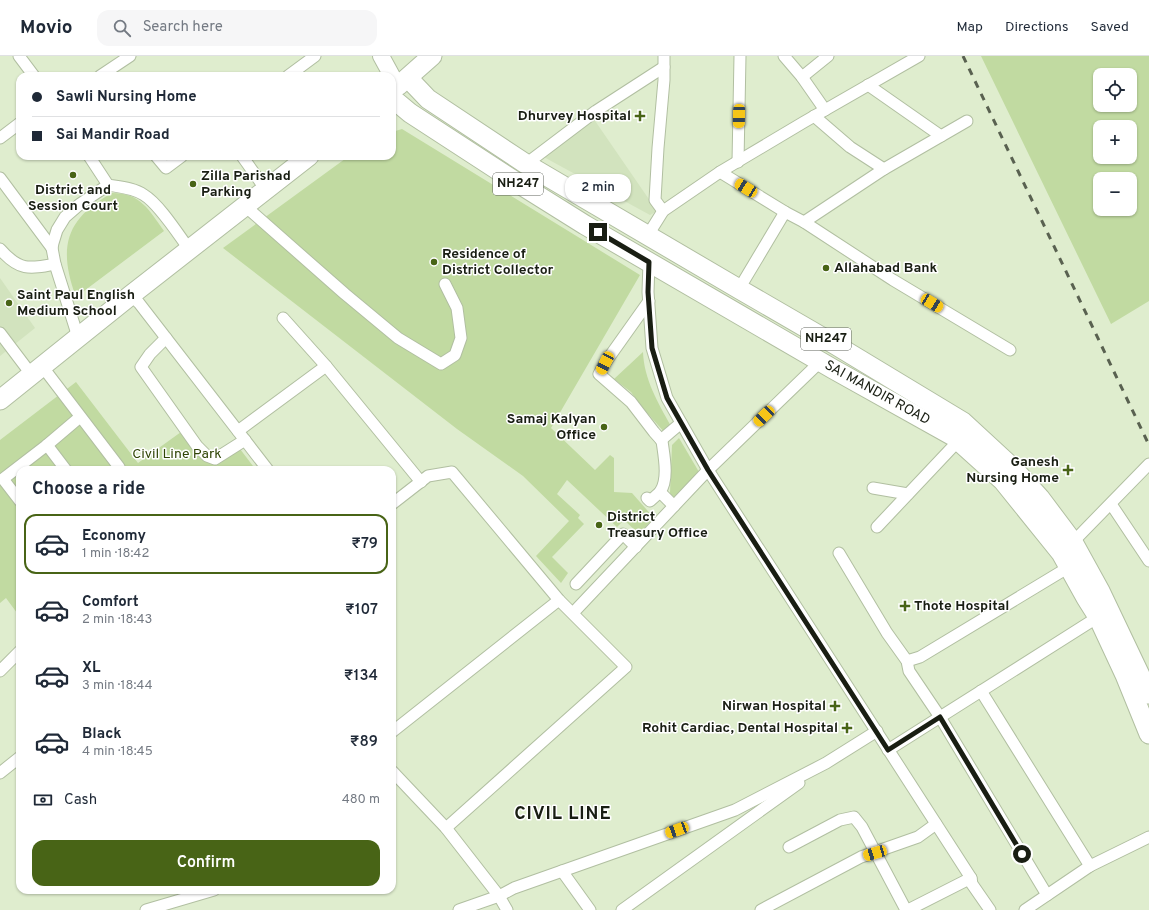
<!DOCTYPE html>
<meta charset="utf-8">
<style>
:root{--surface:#fff;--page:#f6f6f7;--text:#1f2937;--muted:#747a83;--line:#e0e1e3;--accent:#486416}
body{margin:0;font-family:Overpass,sans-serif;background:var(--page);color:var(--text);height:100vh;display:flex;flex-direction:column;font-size:15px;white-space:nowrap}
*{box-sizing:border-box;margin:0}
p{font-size:13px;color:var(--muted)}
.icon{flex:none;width:22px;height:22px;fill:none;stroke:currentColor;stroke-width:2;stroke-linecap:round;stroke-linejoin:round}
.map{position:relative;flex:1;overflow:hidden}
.drawer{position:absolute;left:16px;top:410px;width:380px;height:428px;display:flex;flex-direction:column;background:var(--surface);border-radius:12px;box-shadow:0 1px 3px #0004}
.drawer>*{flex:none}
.guide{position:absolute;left:16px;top:16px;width:380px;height:88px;border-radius:12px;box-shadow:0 1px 3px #0004;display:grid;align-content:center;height:88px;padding:0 16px;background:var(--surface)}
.fabs{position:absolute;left:1093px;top:12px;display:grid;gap:8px}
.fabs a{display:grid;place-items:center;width:44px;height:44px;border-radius:8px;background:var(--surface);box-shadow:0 1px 3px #0004;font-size:20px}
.end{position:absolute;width:18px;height:18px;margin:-9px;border:5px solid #191e13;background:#fff;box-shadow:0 0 0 2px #fff}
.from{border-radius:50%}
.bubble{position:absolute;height:28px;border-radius:12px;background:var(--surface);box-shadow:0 1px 3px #0004;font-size:13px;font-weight:600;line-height:28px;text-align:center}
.car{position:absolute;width:12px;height:24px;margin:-12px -6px;border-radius:5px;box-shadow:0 0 3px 1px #0007;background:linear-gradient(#f5c518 24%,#345 0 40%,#f5c518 0 76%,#345 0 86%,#f5c518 0)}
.guide b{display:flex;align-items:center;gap:14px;height:38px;font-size:15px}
.guide b+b{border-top:1px solid var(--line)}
.guide i{width:10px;height:10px;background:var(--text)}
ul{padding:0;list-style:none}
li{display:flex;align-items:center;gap:12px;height:60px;margin:0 8px 6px;padding:0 8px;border:2px solid transparent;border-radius:12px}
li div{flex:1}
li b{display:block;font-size:15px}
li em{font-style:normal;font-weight:600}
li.selected{border-color:var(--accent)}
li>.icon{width:36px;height:36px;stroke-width:1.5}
h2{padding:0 16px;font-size:18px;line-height:48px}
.pay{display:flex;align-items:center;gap:10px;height:44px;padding:0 16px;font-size:15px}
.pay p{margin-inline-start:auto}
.cta{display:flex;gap:8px;margin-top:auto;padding:8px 16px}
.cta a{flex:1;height:46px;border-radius:12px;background:var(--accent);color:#fff;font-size:16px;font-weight:600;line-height:46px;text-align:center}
header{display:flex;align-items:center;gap:24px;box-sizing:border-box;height:56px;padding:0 20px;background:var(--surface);border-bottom:1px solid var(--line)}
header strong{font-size:19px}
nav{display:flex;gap:22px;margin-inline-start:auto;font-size:14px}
.search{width:280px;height:36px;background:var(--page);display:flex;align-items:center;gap:10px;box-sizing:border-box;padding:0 14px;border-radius:12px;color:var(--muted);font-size:15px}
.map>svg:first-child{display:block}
.built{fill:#d2e3be}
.green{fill:#c1daa1;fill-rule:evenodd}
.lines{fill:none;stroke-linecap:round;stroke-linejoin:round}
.minor-casing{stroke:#b1bfa1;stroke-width:13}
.secondary-casing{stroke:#b1bfa1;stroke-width:18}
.trunk-casing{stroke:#b1bfa1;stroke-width:21}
.minor{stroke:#fff;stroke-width:11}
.secondary{stroke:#fff;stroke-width:16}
.trunk{stroke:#fff;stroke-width:19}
.rail{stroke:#596150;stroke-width:3;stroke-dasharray:7 7;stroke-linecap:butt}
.route{stroke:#191e13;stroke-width:5}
.poi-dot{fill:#486416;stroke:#fff;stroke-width:1.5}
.labels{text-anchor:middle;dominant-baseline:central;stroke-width:3;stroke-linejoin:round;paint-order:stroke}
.shield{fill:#fff;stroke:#5e625a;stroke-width:1}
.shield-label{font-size:13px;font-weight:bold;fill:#191e13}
.poi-label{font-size:14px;font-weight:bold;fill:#191e13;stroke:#fff;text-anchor:start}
.street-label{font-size:14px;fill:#191e13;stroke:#fff}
.park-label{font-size:14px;fill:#304506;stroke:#fff}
.district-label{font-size:18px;font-weight:bold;letter-spacing:1px;fill:#191e13;stroke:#fff}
</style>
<header>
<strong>Movio</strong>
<div class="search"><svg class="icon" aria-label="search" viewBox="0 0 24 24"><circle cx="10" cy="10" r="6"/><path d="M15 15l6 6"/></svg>Search here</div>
<nav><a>Map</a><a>Directions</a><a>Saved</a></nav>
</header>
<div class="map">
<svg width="1149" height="854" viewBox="0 0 1149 854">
<rect width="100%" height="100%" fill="#dfedce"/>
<g class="built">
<polygon points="591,59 657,155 650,159 542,100"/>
<polygon points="0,222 35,272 0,300"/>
</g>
<g class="green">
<path d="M 981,0 L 1149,0 L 1149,245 L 1111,268 ZM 1100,19 L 1130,19 L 1130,49 L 1100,49 ZM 1100,71 L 1130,71 L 1130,101 L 1100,101 ZM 1100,123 L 1130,123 L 1130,153 L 1100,153 Z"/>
<polygon points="402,73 640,219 551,372 595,414 610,399 614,402 614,436 632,437 654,462 639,478 624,464 617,471 567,424 557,438 580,459 578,462 584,468 552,501 568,517 561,527 536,500 569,465 523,420 457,373 223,192 349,100 392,100 392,76"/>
<path d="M 112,137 C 141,137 149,154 164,175 L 76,241 C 58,192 65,163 112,137 Z"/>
<path d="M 643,296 C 644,323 658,347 671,370 L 665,377 L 642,351 L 631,336 L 614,323 Z"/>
<polygon points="76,326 138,407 181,376 210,406 219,408 240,393 256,414 20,414 20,561 6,542 0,547 0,384"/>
<polygon points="679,382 699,416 673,442 670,437 672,389"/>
</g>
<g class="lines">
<g class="minor-casing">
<g id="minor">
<polyline points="19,0 34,20"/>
<polyline points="784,0 802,21 825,54"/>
<polyline points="100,20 130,0"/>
<polyline points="288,20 315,0"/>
<polyline points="802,21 828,0"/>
<polyline points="868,29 941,80"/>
<polyline points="814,60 850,91 884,113"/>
<polyline points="0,82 20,67"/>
<path d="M 89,100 L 108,129 C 120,131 134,132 144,139 C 159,148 178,178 189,193"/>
<polyline points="156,100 166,112 182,100"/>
<polyline points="242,100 266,134"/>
<polyline points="738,106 740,0"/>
<polyline points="526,108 596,55 664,11"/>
<polyline points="720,116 785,156 804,166 893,224 1010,294"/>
<polyline points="0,122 52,192"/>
<polyline points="245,150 345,238 398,282 441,308 455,299 461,282 457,252 445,228"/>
<polyline points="663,155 655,144 658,92 664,24 664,0"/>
<polyline points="804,166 884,113 967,65"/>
<polyline points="648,179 663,155 720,116 804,66 919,0"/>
<path d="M 0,193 C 19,215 29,213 55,208"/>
<polyline points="649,206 648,236 652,292 667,342 708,414 971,822 908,854"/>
<polyline points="739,233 785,156"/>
<polyline points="131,239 139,247 268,414"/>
<path d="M 649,245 L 605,307 L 599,318 L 631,346 L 654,376 L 662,385 C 664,400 669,423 660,436 L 674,450"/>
<polyline points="283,262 326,310"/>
<polyline points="0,277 31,318"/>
<polyline points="78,281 55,208 52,192 53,187 57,174 65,161 80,148 108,129"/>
<polyline points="166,282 150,298 141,311 197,390 207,400 215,403 245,384"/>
<polyline points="42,310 119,411 116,414"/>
<polyline points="238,375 326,310 421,426"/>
<polyline points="661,384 681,367"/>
<polyline points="47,389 66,414"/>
<polyline points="873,432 908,438"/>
<polyline points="647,442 650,445 660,436"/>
<polyline points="20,445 3,423 47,389 80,361"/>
<polyline points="392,448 428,420 452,416 559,544 626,611 446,772"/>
<polyline points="1111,448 1149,505"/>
<polyline points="877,471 961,382"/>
<polyline points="1073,486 1149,408"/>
<polyline points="839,497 887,577 907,605 909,615 940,661 1047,839"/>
<polyline points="576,528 623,478 636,491"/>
<polyline points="573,557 708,414 821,305"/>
<polyline points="907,605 920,601 1069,511"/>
<polyline points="0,615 20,595"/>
<polyline points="981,635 1090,810"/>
<polyline points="392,676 559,544"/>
<polyline points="888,694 1098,561"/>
<polyline points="392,715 446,772 499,840 459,854"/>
<polyline points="0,717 20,701"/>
<polyline points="789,791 840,764 854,761 862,771 906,854"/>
<polyline points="562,815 590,854"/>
<polyline points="971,822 972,828 990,854"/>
<polyline points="146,854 214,834"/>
<polyline points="507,854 499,840 514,832 735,754 826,707 877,675"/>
<polyline points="622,854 799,727"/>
<polyline points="761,854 861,801 918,781 936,768"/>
<polyline points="1025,854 1090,810 1149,781"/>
</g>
</g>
<g class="secondary-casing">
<polyline id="secondary" points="381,0 392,20"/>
</g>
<g class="trunk-casing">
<g id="trunk">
<polyline points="408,22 428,43 526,108 739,233 834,288 963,366 1014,413 1040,442 1073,486 1100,535 1149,638"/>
<polyline points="398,30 432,0"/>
<polyline points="392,42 410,57 513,124 585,169 833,313 953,380 1003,425 1061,497 1086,542 1098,561 1125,619 1149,678"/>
<polyline points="0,344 131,239 309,100"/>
</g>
</g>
<use href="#minor" class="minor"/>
<use href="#secondary" class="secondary"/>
<use href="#trunk" class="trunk"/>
<polyline class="rail" points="963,0 1149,389"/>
</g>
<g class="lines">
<polyline class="route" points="598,176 649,206 648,236 652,292 667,342 708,414 888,694 940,661 1022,798"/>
</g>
<g class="poi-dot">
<path d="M638 54h4v4h4v4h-4v4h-4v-4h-4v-4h4z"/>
<circle cx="73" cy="119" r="4"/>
<circle cx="193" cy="128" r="4"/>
<circle cx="434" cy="206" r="4"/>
<circle cx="826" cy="212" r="4"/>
<circle cx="9" cy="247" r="4"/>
<circle cx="604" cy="371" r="4"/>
<path d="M1066 408h4v4h4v4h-4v4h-4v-4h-4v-4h4z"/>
<circle cx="599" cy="469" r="4"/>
<path d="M903 544h4v4h4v4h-4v4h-4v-4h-4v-4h4z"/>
<path d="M833 644h4v4h4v4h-4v4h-4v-4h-4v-4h4z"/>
<path d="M845 666h4v4h4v4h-4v4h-4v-4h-4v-4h4z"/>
</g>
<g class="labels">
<g class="shield">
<rect x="493" y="117" width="50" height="22" rx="3"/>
<rect x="801" y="272" width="50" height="22" rx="3"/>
</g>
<g class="shield-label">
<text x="518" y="128">NH247</text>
<text x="826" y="283">NH247</text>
</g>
<g class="poi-label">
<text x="631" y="60" text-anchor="end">Dhurvey Hospital</text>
<text x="201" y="120">Zilla Parishad<tspan x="201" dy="16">Parking</tspan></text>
<text x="73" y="134" text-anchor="middle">District and<tspan x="73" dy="16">Session Court</tspan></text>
<text x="442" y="198">Residence of<tspan x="442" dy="16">District Collector</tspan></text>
<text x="834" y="212">Allahabad Bank</text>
<text x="17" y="239">Saint Paul English<tspan x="17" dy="16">Medium School</tspan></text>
<text x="596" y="363" text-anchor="end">Samaj Kalyan<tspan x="596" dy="16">Office</tspan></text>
<text x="1059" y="406" text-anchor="end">Ganesh<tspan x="1059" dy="16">Nursing Home</tspan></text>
<text x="607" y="461">District<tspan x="607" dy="16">Treasury Office</tspan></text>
<text x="914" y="550">Thote Hospital</text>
<text x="826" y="650" text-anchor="end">Nirwan Hospital</text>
<text x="838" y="672" text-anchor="end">Rohit Cardiac, Dental Hospital</text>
</g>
<g class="street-label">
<text transform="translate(877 337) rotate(29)">SAI MANDIR ROAD</text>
</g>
<g class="park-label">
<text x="177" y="398">Civil Line Park</text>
</g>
<g class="district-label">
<text x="563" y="758">CIVIL LINE</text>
</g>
</g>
</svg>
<div class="fabs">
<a><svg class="icon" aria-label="locate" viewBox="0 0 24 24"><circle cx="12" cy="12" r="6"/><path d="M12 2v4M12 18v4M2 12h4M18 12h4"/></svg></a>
<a>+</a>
<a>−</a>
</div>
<i class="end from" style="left:1022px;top:798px"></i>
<i class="end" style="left:598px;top:176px"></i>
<div class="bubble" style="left:565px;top:118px;width:66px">2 min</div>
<i class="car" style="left:739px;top:60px;rotate:181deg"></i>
<i class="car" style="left:746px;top:132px;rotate:302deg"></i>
<i class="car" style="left:932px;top:247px;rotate:121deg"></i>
<i class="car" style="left:605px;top:307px;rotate:207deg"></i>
<i class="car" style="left:764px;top:360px;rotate:226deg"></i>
<i class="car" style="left:677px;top:774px;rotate:250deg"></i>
<i class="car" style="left:875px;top:797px;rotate:254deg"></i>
<div class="guide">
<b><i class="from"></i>Sawli Nursing Home</b>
<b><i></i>Sai Mandir Road</b>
</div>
<section class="drawer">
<h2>Choose a ride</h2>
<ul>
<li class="selected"><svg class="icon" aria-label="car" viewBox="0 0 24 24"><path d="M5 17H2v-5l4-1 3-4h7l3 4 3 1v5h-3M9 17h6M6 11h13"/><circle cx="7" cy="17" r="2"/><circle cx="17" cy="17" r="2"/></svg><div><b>Economy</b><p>1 min · 18:42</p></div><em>₹79</em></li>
<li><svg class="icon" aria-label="car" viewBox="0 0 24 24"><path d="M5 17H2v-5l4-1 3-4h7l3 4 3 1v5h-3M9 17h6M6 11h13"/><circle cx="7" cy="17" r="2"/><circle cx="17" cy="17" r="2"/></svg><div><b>Comfort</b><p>2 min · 18:43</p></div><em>₹107</em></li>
<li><svg class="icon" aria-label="car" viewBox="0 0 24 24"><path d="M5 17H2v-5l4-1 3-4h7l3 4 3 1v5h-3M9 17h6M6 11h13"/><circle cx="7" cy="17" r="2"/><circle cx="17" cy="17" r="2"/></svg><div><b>XL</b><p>3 min · 18:44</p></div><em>₹134</em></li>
<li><svg class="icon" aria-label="car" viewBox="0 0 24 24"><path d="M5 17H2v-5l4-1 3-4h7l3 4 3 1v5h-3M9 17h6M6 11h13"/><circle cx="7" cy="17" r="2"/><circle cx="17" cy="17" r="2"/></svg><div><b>Black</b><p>4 min · 18:45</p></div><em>₹89</em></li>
</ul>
<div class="pay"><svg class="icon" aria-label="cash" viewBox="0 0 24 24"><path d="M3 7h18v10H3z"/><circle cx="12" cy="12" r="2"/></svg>Cash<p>480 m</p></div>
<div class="cta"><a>Confirm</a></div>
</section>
</div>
